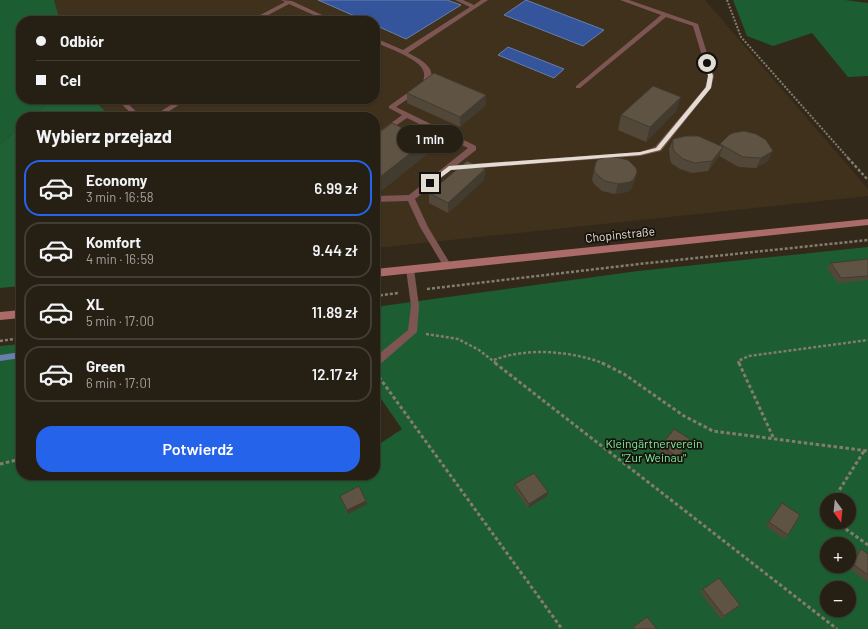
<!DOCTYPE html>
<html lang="pl">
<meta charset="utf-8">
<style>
:root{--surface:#261f14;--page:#2e271d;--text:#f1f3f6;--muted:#a4a2a0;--line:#423d34;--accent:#2563eb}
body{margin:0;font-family:Barlow,sans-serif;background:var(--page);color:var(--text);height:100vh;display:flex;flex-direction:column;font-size:15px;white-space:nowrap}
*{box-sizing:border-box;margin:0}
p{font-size:13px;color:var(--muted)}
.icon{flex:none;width:22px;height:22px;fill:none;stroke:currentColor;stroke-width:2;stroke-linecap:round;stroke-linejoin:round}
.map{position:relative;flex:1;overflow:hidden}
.panel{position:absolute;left:16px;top:112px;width:364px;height:368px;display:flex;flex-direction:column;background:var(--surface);border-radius:16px;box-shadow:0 1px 3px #0004,0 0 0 1px var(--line)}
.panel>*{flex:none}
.guide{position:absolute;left:16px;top:16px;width:364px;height:88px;border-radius:16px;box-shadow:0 1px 3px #0004,0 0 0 1px var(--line);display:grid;align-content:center;height:88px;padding:0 20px;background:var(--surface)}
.needle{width:26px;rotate:165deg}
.tools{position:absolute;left:820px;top:493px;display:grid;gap:8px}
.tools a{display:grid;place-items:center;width:36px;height:36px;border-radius:50%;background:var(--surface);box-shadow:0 1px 3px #0004,0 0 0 1px var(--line);font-size:20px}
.end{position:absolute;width:18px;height:18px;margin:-9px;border:5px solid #e3dcd3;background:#111;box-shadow:0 0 0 2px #111}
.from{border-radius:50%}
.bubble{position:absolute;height:28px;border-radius:14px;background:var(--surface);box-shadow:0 1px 3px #0004,0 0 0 1px var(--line);font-size:13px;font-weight:600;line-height:28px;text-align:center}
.guide b{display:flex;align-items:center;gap:14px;height:38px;font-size:15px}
.guide b+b{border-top:1px solid var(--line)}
.guide i{width:10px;height:10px;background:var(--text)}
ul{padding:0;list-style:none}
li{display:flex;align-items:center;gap:12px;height:56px;margin:0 8px 6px;padding:0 12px;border:2px solid var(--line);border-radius:16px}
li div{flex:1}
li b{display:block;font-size:15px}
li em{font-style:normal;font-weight:600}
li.on{border-color:var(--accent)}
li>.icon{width:36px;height:36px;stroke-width:1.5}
h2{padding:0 20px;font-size:18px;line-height:48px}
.primary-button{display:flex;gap:8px;margin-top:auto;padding:8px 20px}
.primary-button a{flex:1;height:46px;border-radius:16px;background:var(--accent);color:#fff;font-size:16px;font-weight:600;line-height:46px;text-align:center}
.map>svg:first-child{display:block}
.built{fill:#3f311c}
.green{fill:#1d5d32;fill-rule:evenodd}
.forest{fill:#1f6035}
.water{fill:#34559c;stroke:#687eac}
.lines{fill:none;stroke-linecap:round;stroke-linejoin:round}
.stream{fill:#687eac;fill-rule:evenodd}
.path-far2{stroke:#847c6f;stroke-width:2;stroke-dasharray:2 1.5;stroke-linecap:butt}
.path-far1{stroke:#847c6f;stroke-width:2.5;stroke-dasharray:3 2;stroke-linecap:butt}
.path{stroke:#847c6f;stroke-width:3;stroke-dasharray:3.5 2.5;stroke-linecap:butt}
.lane{fill:#7d5553;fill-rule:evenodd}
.secondary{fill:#ab6b69;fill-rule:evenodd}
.wall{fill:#52483a}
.shaded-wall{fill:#423b30}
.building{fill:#5f5444;stroke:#423b30}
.route{fill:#e3dcd3}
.labels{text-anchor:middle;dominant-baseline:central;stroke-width:3.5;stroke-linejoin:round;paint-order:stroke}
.street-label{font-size:12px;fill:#e3dcd3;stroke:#17130c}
.park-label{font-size:12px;fill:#7eed9d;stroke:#17130c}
</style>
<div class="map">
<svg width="868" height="629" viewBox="0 0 868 629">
<rect width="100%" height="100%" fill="#33291a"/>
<polygon class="built" points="54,0 705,0 868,189 868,196 375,248 375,117 111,117 93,99 375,99 375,21 60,21"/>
<g class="green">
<polygon points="0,0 54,0 60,21 21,21 21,99 52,99 32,117 21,117 21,126 0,145"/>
<polygon points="733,0 845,0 868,3 868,76 848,77 812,33 773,46 747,36"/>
<path d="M 868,247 L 868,629 L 0,629 L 0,346 L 21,344 L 21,475 L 321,475 L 323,480 L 331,475 L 375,475 L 375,447 L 402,429 L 375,390 L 375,307 L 638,271 ZM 827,500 L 849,500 L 849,522 L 827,522 ZM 827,544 L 849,544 L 849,566 L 827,566 ZM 827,588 L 849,588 L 849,610 L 827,610 Z"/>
</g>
<g class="forest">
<polygon points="52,99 93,99 111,117 32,117"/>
<polygon points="21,126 21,286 0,288 0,145"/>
</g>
<g class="water">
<polygon points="318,0 447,0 461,5 406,39 375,25 375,21 366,21"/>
<polygon points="526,0 604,30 583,46 504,15"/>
<polygon points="508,47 564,69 554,78 498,55"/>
</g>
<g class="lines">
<polygon class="stream" points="21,352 21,358 0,361 0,355"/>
<polyline class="path-far2" points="727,0 741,37 849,159"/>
<g class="path-far1">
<polyline points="848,158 868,180"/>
<polyline points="427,289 639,264 868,240"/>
<polyline points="375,296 398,293"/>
<polyline points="426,334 458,339 479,350 497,364"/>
<polyline points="0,341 21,338"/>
<path d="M 494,360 C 526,347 573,351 605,364"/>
<polyline points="739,364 738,361 749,356 868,340"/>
</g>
<g class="path">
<polyline points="495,363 837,629"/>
<polyline points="602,363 624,374 684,416 713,431 868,451"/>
<polyline points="739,363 773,437"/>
<polyline points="379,377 562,629"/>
<polyline points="0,464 21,459"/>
<polyline points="833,500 864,451"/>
<polyline points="827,510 824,514 827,516"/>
<polyline points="836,522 868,545"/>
</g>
<g class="lane">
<polygon points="281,0 292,1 335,21 327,21 289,4 257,21 249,21 285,2"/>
<path d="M 455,0 L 463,0 L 474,5 L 481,0 L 488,0 L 408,53 C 455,75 421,89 396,107 L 476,146 L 476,150 L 457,165 L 640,152 L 655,147 L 705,88 L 708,76 L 693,26 L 666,17 L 580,88 L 576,88 L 576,86 L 661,15 L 620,0 L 629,0 L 698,24 L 714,76 L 711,88 L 661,151 L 640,156 L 451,170 L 415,199 L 428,227 L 451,265 L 447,268 L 444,267 L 420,227 L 408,201 L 375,202 L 375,196 L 409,195 L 468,148 L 407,118 L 375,140 L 375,135 L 402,115 L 389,108 L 389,106 L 423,82 C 424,78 425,74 423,70 C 418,58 387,48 375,42 L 375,38 L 403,50 L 470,7 Z"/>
<polygon points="116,99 123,99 142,117 135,117"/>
<polygon points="180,99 188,99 160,117 152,117"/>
<polygon points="410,266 414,269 419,306 417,332 378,366 375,367 375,357 408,330 411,306 406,269"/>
</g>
<g class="secondary">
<polygon points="868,219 868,225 375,277 375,269"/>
<polygon points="21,310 21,318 0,320 0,312"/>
</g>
</g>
<g class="wall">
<polygon points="407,93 486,105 460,127 407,103"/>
<polygon points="676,111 646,142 618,130 621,115"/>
<polygon points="729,135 768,161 756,168 739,167 719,156 708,171 692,173 680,169 671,163 670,159 669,149 673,139 720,146 720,144"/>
<polygon points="375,136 427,154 381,191 375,188"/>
<polygon points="596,162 637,172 634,182 631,189 627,192 615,194 602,191 594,184 592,180"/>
<polygon points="485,169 484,180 448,213 429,203 429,193"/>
<polygon points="868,259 868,280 838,283 827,268 831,263"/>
<polygon points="690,439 676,461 659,451 661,446"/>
<polygon points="515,484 548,492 547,496 528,508 514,488"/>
<polygon points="340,496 367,504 348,514 341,500"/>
<polygon points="782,503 788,535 784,539 766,526 778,507"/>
<polygon points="861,549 868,554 868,582 848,568 856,553"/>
<polygon points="703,589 737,608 721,619 700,592"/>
</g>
<g class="shaded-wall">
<polygon points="486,95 486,105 460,127 460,117"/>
<polygon points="681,97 676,111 646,142 650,127"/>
<polygon points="427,140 427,154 381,191 380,177"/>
<polygon points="723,147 719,157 708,171 712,161"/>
<polygon points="773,151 768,161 756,168 761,158"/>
<polygon points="485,169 484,180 448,213 448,203"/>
<polygon points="637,172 634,182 631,189 627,192 615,194 618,184"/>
<polygon points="380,207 381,222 375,225 375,210"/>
<polygon points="548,492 547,496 528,508 529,504"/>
<polygon points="366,501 367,504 348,514 347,510"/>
</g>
<g class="building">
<polygon points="434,73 486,95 460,117 407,93"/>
<polygon points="653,86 681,97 650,127 621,115"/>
<polygon points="392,123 427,140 380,177 375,174 375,136"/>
<polygon points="744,131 756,134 766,140 773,151 761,158 743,157 720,144 729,135 733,133"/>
<polygon points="686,136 698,136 723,147 712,161 695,163 683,159 675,152 673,149 673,139"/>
<polygon points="610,156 628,160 636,168 637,172 634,179 630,182 618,184 605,181 596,174 594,170 596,162 599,159"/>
<polygon points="467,161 485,169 448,203 429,193"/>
<polygon points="375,203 380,207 375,210"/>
<polygon points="868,259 868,276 841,278 831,263"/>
<polygon points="674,429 690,439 678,457 661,446"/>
<polygon points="534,473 548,492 529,504 515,484"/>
<polygon points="359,486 366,501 347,510 340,496"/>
<polygon points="782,503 800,515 788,535 769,522"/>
<polygon points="861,549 868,554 868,575 853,564"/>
<polygon points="719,578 740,605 724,616 703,589"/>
<polygon points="647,617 657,629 635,629 633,627"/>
</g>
<polygon class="route" points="707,62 709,63 713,76 711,88 660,150 640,155 451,170 432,184 427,183 449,166 640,152 656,148 706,87 708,76 705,63"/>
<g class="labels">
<g class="street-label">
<text transform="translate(620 234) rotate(-6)">Chopinstraße</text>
</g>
<g class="park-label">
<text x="654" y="443">Kleingärtnerverein<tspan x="654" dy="14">"Zur Weinau"</tspan></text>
</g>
</g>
</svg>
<div class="tools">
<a><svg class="needle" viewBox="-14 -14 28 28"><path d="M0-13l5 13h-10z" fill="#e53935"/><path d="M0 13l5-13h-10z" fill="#a4a2a0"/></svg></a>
<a>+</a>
<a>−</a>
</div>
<i class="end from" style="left:707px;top:63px"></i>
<i class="end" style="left:430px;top:183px"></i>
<div class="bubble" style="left:397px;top:125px;width:66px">1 min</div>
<div class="guide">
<b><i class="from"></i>Odbiór</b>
<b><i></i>Cel</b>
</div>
<section class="panel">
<h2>Wybierz przejazd</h2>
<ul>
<li class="on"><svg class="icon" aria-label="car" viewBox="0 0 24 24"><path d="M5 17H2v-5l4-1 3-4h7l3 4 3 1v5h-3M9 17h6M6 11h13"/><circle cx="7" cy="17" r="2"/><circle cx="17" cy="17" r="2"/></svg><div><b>Economy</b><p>3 min · 16:58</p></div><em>6.99 zł</em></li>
<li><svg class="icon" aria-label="car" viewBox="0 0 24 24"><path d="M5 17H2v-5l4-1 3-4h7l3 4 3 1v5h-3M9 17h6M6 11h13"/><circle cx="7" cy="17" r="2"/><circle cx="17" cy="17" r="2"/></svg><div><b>Komfort</b><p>4 min · 16:59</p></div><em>9.44 zł</em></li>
<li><svg class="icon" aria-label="car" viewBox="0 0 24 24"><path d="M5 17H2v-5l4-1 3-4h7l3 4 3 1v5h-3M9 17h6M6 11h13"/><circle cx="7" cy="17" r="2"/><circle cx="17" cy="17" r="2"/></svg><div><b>XL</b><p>5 min · 17:00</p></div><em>11.89 zł</em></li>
<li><svg class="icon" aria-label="car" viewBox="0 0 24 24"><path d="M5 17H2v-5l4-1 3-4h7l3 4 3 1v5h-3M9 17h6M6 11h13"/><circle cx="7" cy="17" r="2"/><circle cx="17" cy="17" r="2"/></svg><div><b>Green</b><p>6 min · 17:01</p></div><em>12.17 zł</em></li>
</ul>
<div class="primary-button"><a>Potwierdź</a></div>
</section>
</div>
